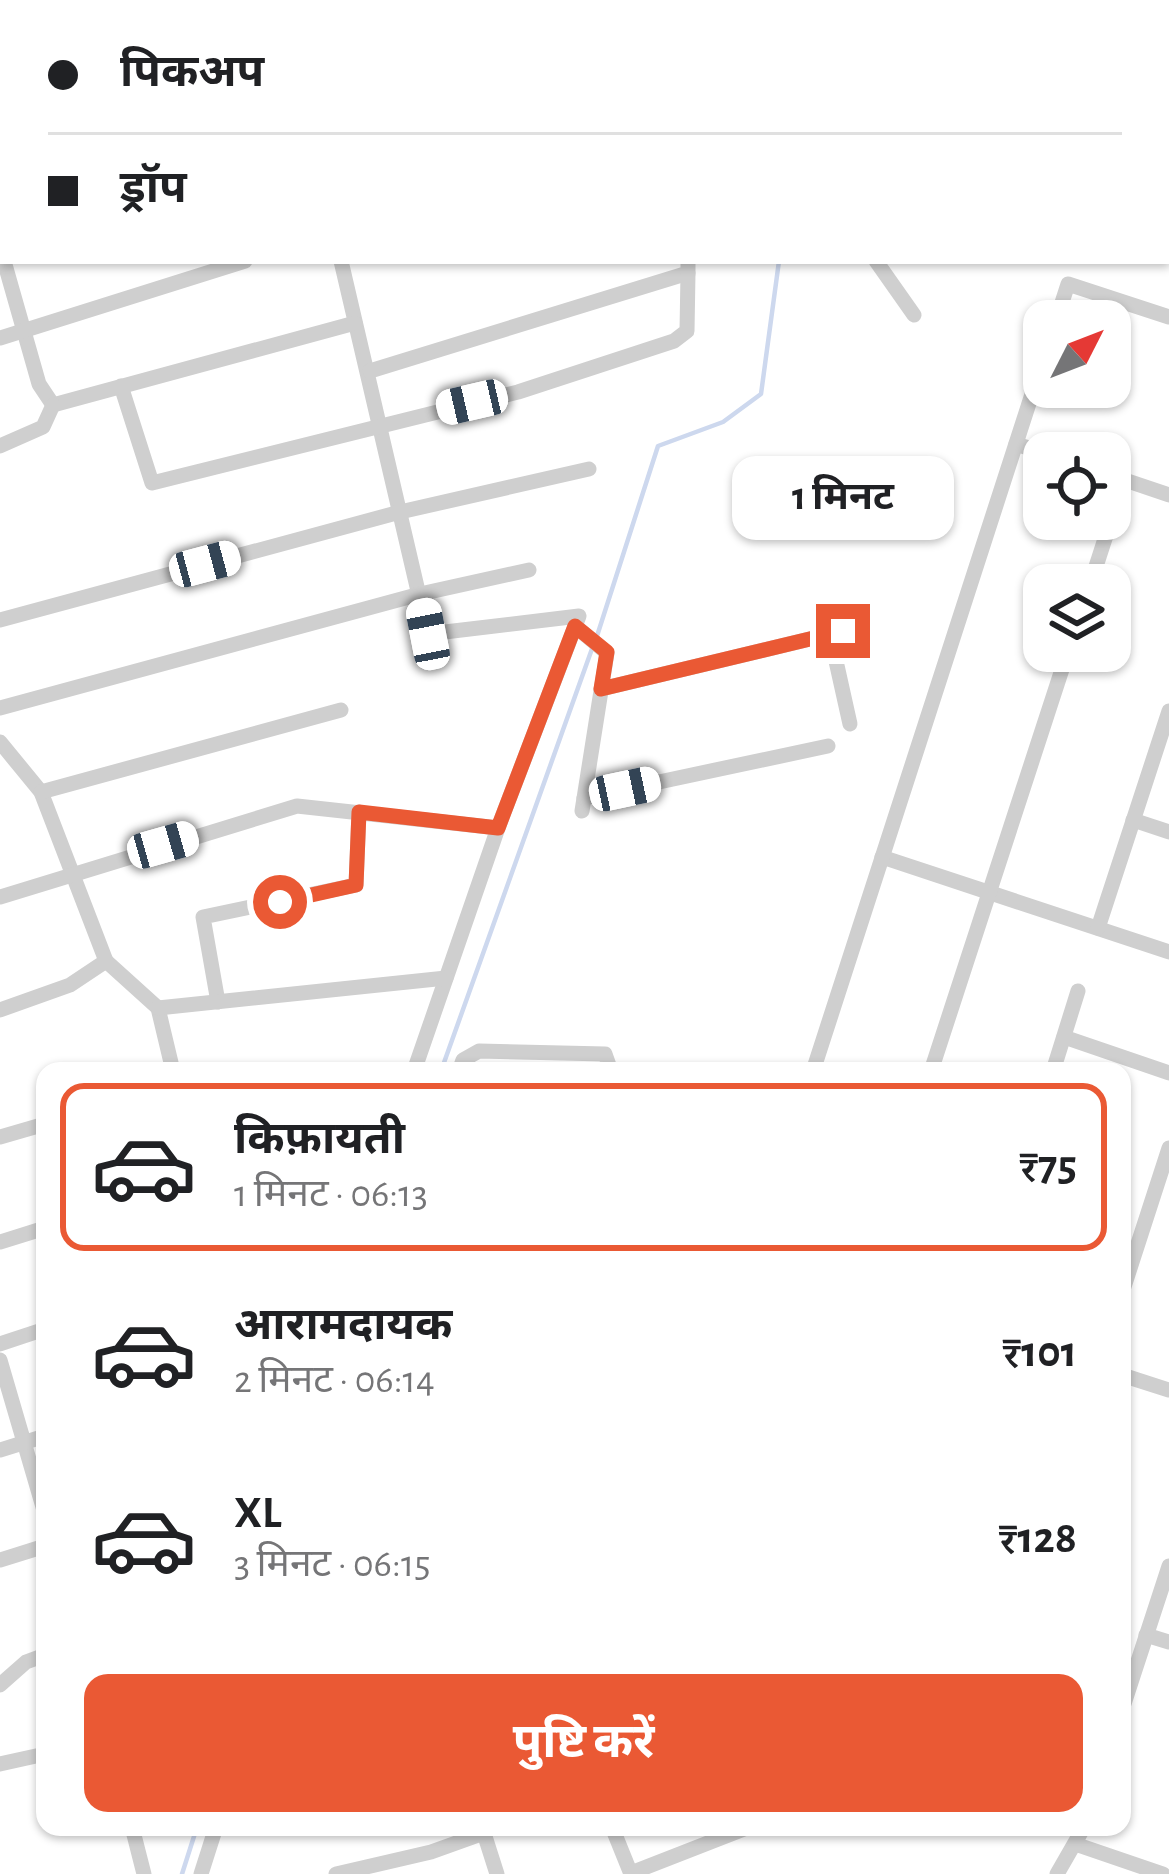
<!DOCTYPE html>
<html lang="hi">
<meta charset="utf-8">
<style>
:root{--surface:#fff;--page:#f2f2f2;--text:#202124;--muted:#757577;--line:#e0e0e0;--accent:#ea5934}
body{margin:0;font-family:"Alegreya Sans","Noto Sans Devanagari",sans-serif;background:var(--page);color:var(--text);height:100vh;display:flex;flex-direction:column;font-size:45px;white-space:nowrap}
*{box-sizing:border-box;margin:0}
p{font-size:39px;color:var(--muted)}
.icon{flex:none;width:66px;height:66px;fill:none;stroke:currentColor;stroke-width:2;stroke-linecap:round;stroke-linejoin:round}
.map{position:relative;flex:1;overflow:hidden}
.side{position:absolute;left:36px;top:1062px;width:1095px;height:774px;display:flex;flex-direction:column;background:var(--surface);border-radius:24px;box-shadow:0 3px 9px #0004}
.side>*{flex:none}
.top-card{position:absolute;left:0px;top:0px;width:1170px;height:264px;box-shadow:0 3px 9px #0004;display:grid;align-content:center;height:264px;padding:0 48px;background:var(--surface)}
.needle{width:78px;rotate:48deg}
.tools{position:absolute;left:1023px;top:300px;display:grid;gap:24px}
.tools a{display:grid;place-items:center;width:108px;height:108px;border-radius:24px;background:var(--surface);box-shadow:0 3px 9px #0004;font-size:60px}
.end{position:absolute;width:54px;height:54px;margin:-27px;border:15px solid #ea5934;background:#fff;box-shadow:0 0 0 6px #fff}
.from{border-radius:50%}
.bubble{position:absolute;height:84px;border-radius:24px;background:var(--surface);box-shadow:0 3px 9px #0004;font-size:39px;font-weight:700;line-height:84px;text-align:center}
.car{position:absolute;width:36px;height:72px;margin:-36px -18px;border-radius:15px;box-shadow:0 0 9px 3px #0007;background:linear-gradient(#fff 24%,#345 0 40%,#fff 0 76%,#345 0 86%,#fff 0)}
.top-card b{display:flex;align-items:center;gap:42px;height:114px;font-size:45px}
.top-card b+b{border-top:3px solid var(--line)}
.top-card i{width:30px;height:30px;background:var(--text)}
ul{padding:21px 0 0;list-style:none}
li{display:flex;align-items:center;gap:36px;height:168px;margin:0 24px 18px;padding:0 24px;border:6px solid transparent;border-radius:24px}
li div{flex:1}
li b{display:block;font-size:45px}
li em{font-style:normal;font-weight:700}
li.current{border-color:var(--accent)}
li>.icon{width:108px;height:108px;stroke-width:1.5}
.cta{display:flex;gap:24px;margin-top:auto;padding:24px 48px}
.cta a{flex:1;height:138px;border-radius:24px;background:var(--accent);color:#fff;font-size:48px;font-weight:700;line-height:138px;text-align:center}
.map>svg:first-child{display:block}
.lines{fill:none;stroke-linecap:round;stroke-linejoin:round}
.stream{stroke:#cdd8ee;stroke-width:4.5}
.minor{stroke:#cfcfcf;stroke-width:15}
.route{stroke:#ea5934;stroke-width:15}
</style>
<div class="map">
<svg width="1169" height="1874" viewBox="0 0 1169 1874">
<rect width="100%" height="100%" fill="#fff"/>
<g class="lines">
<g class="stream">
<polyline points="1083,0 1086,3"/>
<polyline points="962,3 963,0"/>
<polyline points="1167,71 1169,72"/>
<polyline points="597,636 658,446 723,422 761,394 779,261"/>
<polyline points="441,1071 593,646"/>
<polyline points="182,1874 197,1827"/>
</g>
<g class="minor">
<polyline points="275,0 276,3"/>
<polyline points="432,0 433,3"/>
<polyline points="774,0 779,3"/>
<polyline points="1045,0 1049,3"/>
<polyline points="199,3 210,0"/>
<polyline points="699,3 702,0"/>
<polyline points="985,3 986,0"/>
<polyline points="0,61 3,60"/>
<polyline points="1167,98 1169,100"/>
<polyline points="0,164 3,164"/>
<polyline points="0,228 3,227"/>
<polyline points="4,261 39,384 53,405"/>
<polyline points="341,261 428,634 579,616 498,828 414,1071"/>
<polyline points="876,261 914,315"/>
<polyline points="1056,321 1068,284 1169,317"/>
<polyline points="0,338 245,261"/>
<polyline points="370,371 688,273 688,261"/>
<polyline points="121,386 152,483 518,392 674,341 687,331 688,273"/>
<polyline points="53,405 355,323"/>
<polyline points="1016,444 1044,453"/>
<polyline points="0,446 43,427 53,405"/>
<polyline points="1110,475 1169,495"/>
<polyline points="1090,585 1124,480"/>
<polyline points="0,620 400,512 589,469"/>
<polyline points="575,626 607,653 582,811"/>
<polyline points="830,634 850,724"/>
<polyline points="601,689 843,631"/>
<polyline points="0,708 420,594 529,570"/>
<polyline points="0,742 41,792 106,961 70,985 0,1010"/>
<polyline points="41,792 341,710"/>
<polyline points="584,798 828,746"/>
<polyline points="1133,820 1169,832"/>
<polyline points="882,857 1169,952"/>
<polyline points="0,897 297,806 498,828"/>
<polyline points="1098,928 1169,711"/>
<polyline points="106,961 158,1008 173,1071"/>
<polyline points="218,1002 203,917 356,885 359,812"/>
<polyline points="158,1008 446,978"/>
<polyline points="1064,1037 1169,1073"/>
<polyline points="459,1071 463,1060 479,1051 605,1054 611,1071"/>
<polyline points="813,1071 1044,357"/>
<polyline points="931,1071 1068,651"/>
<polyline points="1053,1071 1078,991"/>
<polyline points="0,1137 45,1124"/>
<polyline points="0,1242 45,1228"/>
<polyline points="1122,1293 1169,1148"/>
<polyline points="0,1344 45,1329"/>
<polyline points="0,1360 45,1514"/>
<polyline points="1122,1375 1169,1390"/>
<polyline points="0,1450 45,1436"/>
<polyline points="0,1560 45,1546"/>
<polyline points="1146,1635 1169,1642"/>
<polyline points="0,1685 26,1662 45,1655"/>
<polyline points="1122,1710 1169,1566"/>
<polyline points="0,1764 45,1754"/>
<polyline points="132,1827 144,1874"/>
<polyline points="482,1827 497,1874"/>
<polyline points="612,1827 631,1874"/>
<polyline points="1078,1845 1163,1874"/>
<polyline points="631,1873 749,1827"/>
<polyline points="201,1874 216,1827"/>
<polyline points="336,1874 431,1852 484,1833"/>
<polyline points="1057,1874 1084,1827"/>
</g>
</g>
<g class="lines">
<polyline class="route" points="280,902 356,885 359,812 498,828 575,626 607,652 601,689 843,631"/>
</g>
</svg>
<div class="tools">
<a><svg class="needle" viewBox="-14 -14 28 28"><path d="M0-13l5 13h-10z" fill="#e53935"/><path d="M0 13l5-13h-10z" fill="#757577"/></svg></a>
<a><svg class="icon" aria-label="locate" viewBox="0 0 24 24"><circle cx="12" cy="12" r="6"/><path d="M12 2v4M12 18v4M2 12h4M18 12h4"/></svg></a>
<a><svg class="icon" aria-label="layers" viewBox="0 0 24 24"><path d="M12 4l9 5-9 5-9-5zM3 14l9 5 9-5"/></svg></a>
</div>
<i class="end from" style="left:280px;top:902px"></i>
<i class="end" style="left:843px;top:631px"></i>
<div class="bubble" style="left:732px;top:456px;width:222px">1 मिनट</div>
<i class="car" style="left:472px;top:402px;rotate:257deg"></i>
<i class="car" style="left:205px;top:564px;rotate:75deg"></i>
<i class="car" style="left:428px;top:634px;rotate:349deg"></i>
<i class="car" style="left:625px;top:789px;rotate:78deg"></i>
<i class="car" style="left:163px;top:845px;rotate:74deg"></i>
<div class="top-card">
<b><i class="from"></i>पिकअप</b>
<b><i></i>ड्रॉप</b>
</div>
<section class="side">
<ul>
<li class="current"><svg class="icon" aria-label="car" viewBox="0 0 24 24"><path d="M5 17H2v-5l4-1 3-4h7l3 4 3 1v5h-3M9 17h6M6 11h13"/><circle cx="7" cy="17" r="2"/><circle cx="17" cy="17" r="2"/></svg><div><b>किफ़ायती</b><p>1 मिनट · 06:13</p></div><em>₹75</em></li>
<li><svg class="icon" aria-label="car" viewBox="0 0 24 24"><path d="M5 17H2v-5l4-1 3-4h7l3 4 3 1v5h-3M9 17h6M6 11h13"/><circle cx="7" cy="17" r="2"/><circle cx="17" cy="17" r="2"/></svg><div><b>आरामदायक</b><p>2 मिनट · 06:14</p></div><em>₹101</em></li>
<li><svg class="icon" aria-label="car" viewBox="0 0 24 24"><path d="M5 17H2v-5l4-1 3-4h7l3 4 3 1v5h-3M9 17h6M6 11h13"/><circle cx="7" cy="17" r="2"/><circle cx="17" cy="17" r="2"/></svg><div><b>XL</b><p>3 मिनट · 06:15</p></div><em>₹128</em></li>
</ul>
<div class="cta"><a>पुष्टि करें</a></div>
</section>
</div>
